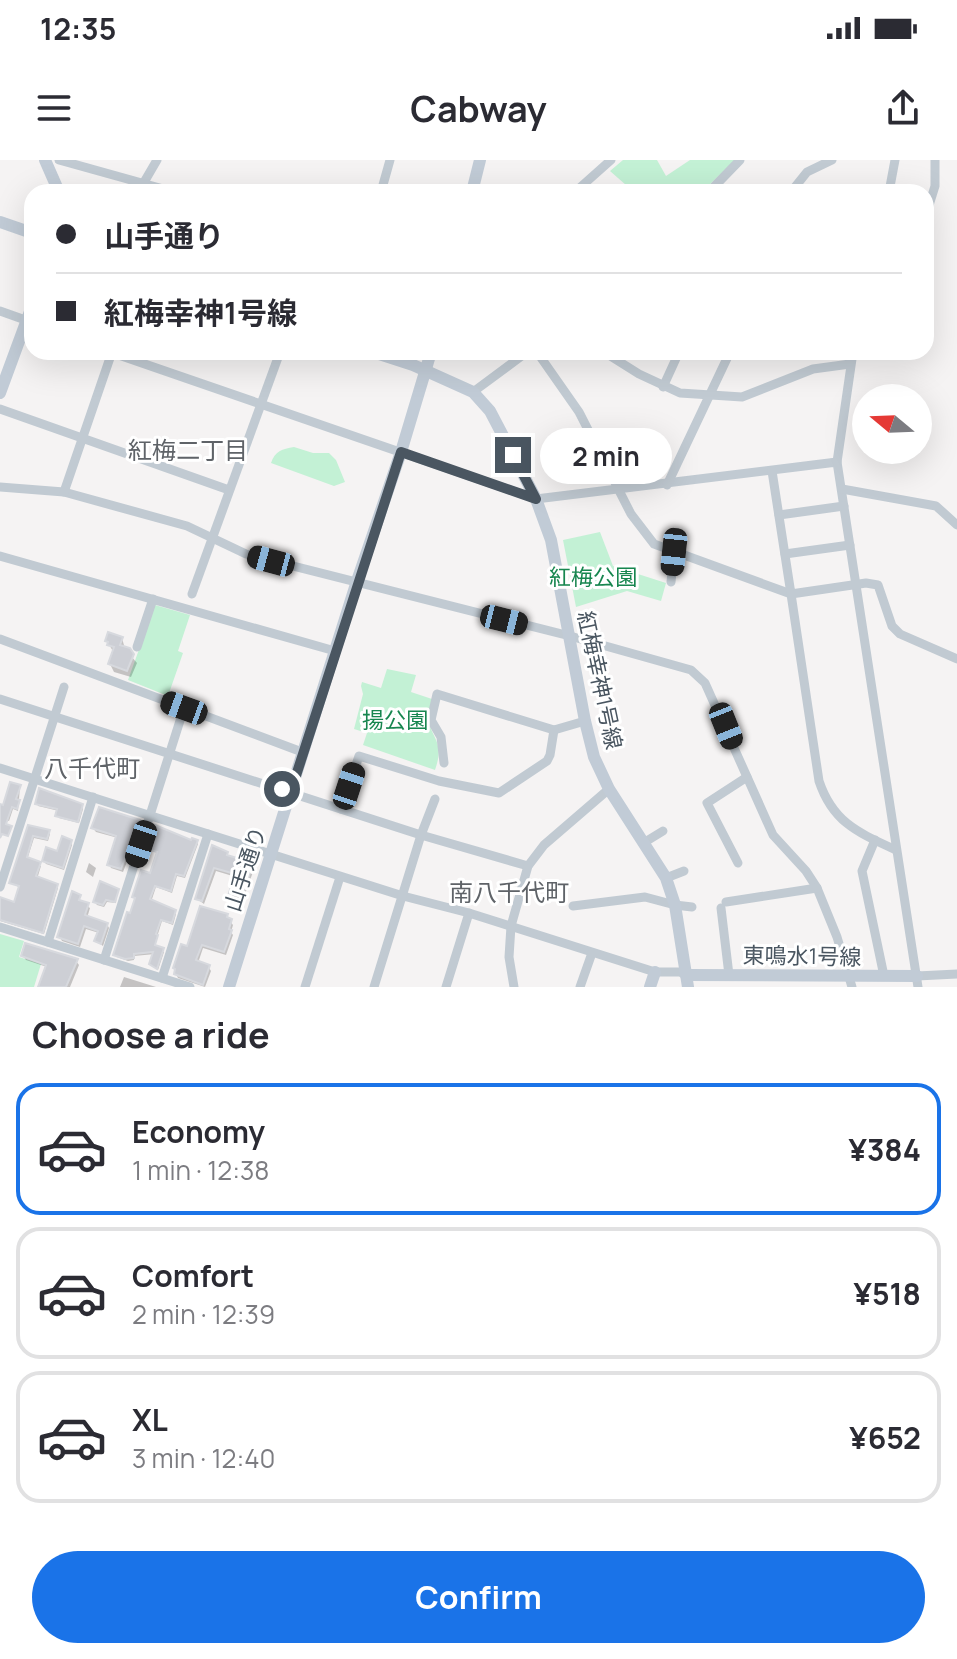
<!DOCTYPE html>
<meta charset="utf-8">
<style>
:root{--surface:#fff;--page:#f7f7f7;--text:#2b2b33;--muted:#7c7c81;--line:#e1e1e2;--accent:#1a73e8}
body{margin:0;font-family:Manrope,"Noto Sans JP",sans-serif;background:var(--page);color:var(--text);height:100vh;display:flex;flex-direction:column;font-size:30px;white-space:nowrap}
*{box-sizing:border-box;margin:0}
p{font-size:26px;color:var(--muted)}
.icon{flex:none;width:44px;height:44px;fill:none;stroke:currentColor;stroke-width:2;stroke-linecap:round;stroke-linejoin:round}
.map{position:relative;height:827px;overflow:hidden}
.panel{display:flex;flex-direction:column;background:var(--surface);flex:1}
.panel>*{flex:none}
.top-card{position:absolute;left:24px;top:24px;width:910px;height:176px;border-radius:24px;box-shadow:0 8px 32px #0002;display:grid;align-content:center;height:176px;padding:0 32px;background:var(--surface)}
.needle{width:52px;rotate:289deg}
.buttons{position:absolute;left:852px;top:224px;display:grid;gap:16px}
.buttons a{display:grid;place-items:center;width:80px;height:80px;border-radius:50%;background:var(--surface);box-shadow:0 8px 32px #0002;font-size:40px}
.end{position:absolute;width:36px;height:36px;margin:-18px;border:10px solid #4a5661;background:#fff;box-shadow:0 0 0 4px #fff}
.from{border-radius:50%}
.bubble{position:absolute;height:56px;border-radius:28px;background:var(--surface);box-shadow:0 8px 32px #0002;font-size:26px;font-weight:700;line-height:56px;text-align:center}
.car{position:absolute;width:24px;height:48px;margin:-24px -12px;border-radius:10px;box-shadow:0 0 6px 2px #0007;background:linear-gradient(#222 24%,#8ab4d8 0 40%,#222 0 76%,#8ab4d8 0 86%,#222 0)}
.top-card b{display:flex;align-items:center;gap:28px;height:76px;font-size:30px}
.top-card b+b{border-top:2px solid var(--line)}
.top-card i{width:20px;height:20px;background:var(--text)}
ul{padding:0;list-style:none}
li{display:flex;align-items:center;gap:24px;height:132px;margin:0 16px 12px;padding:0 16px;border:4px solid var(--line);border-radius:24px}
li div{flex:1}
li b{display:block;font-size:30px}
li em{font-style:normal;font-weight:700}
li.current{border-color:var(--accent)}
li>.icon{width:72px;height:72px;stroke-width:1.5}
h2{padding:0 32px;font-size:36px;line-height:96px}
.action{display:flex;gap:16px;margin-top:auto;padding:16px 32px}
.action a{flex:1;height:92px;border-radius:48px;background:var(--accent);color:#fff;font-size:32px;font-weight:700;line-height:92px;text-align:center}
.status{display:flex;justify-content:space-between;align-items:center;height:56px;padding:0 40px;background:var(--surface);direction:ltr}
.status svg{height:22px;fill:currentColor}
header{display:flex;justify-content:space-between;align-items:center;height:104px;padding:0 32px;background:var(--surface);font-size:36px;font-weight:700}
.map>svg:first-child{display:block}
.green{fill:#c3f1d5}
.shadow{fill:#0003}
.building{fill:#cdcfd5;stroke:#d7d9de;stroke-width:2}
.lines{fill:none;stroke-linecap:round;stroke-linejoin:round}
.street{stroke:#c1cad2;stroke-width:9}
.secondary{stroke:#c1cbd6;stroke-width:12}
.route{stroke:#4a5661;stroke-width:10}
.labels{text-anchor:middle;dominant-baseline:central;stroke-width:6;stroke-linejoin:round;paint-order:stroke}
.park-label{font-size:22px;fill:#17864f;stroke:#fff}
.street-label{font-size:22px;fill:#4a5661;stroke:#fff}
.neighbourhood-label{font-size:24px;fill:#5f6368;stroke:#fff}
</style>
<div class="status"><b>12:35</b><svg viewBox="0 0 49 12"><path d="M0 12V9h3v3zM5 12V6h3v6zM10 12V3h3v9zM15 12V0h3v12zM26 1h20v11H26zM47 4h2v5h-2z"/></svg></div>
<header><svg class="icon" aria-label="menu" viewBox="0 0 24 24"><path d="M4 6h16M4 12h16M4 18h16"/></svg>Cabway<svg class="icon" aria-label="share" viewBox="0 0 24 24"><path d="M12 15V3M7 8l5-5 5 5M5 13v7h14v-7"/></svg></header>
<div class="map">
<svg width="957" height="827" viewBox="0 0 957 827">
<rect width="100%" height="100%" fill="#f5f3f3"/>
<g class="green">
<polygon points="623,0 657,0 666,16 690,0 735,0 702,32 634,32 610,11"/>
<path d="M 294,287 L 313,293 L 329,293 L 336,300 L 345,322 L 334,326 L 271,303 C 275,291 282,289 294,287 Z"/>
<polygon points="600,372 613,406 666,423 661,441 627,431 576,447 563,380"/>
<polygon points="155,445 190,455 178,491 183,493 168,536 128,520"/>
<path d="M 387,509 L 416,515 L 411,532 L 432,539 L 427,559 C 435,582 444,584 435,610 L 363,585 L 367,573 L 354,569 L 363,534 L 361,526 L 362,522 L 381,528 Z"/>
<polygon points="0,774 24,781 19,797 41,804 34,827 0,827"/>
</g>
<g class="shadow">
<polygon points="122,478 125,489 137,503 131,517 114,512 110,504 114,493 107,481"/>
<polygon points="20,627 18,651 13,649 9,661 0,658 0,646 4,647"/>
<polygon points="37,643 82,646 83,649 79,663 59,658 59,651 38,646"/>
<polygon points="139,662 141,666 123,712 111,708 109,704 118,678 96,672 93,668"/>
<polygon points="29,667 49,672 50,674 48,681 34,678 27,700 41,706 37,719 58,728 44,774 0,761 0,740 15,745 20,728 11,722"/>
<polygon points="70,681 72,685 64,710 46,704 44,701 58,693"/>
<polygon points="197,682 198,684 185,718 177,716 172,733 156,727 151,742 176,754 173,765 162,761 157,777 155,787 164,792 158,810 153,806 155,794 134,796 134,800 128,801 117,797 116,795 136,741 134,737 152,715 159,694 149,689"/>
<polygon points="214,688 226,693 229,697 251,705 254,709 243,740 233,737 231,733 236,717 216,711 204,744 197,739"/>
<polygon points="89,703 96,708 93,717 86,712"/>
<polygon points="117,731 116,743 107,742 104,747 97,745 95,742"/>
<polygon points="79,736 81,742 90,748 87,758 107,764 109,768 103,786 96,781 99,773 86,769 80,787 62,781 60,777"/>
<polygon points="229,760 233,765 231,772 233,775 226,795 203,788 198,803 208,806 211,811 205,827 178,818 176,814 188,789"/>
<polygon points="23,796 76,801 79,805 70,827 38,827 47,807 26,800"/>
<polygon points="124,817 156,827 120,827"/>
</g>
<g class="building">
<polygon points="108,472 123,477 120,485 130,488 134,494 127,511 108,504 114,487 107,485 108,482 105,481"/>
<polygon points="10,622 21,625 16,639 20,640 17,649 12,647 6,664 12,666 8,676 2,674 0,678 0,644 3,645"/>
<polygon points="39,628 83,644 78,662 55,656 57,649 35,644"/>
<polygon points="99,647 140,660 121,709 107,705 116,676 91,668"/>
<polygon points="28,665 50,670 47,679 33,676 27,697 41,702 36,716 58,724 43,773 0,760 0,737 14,742 19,726 9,723"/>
<polygon points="155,665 191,680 192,678 198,680 184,716 176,714 171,731 155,726 150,739 176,750 172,763 161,760 156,774 158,775 155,785 164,788 157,809 149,804 153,792 134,794 134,798 125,799 113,795 127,752 130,753 135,738 132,737 141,710 150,713 157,692 147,689"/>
<polygon points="62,676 72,680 63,708 42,701 46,687 57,691"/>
<polygon points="212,685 228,692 227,695 253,703 242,737 229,733 235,714 214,708 202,741 195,739"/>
<polygon points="100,721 119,729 115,742 106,740 103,745 93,742"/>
<polygon points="72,731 81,735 79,740 89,743 85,755 108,763 101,784 94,781 98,771 84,766 78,784 57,777"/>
<polygon points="200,746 228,754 227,757 232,759 229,769 232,770 224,792 202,785 196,800 210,805 203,825 174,814 175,809 173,808 181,784 187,786"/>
<polygon points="25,783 78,799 66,827 38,827 46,805 21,796"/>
</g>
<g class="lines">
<g class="street">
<polyline points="59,0 174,32"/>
<polyline points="145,32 143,24 157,0"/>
<polyline points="381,32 390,0"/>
<polyline points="575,32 611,0"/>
<polyline points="709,32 740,0"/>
<polyline points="791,32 807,12 832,0"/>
<polyline points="889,32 895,0"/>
<polyline points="926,55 935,26 935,0"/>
<polyline points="0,151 31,162"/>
<polyline points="110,192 536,339 837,302 918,827"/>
<path d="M 537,192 L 579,252 L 631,354 L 654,384 L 791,434 L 819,621 C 833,663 859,673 896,690"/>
<polyline points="604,192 639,214 680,233 742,237 813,209 850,204"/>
<polyline points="663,227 679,192"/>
<polyline points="473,232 527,192"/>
<polyline points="0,249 229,330"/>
<polyline points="837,302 853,192"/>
<polyline points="772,311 791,434 866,423 878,425 892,466 900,474 957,499"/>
<polyline points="667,325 730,192"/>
<polyline points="0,327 64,332 187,366 246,394 570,476 691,510 705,523 773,675 806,711 817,728 837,777 852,827"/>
<polyline points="842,329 936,346 957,365"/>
<polyline points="64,332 112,192"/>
<polyline points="779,355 844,346"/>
<polyline points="785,394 850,385"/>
<polyline points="0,396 335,491"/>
<polyline points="671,422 674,392"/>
<polyline points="192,434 280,192"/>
<polyline points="0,479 302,592"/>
<polyline points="137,487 153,439"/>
<polyline points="0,539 421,675 528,706"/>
<polyline points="444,603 441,577 431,560 437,534 554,570 585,561"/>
<polyline points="0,608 403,736 469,753 655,812 680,812 686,815"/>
<polyline points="341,649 359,596 439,621 499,633 547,601 550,595 554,570"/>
<polyline points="875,680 862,711 884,816"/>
<polyline points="645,682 663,671"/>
<polyline points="738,703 707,643 747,617"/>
<polyline points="666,718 684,711"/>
<polyline points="0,727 64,527"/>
<polyline points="726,742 817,728"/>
<polyline points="573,746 645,737 675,745 692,747"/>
<polyline points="721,748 729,815"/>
<polyline points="0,767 190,827"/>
<polyline points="48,782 93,637"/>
<polyline points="104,800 184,548"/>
<polyline points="917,816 957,814"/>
<polyline points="162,818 208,674"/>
<polyline points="305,827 340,717"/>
<polyline points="374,827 421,675 435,639"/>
<polyline points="446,827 469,753"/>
<polyline points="514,827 509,797 511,766 528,706 544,685 609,629"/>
<polyline points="580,827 592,793"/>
</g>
<g class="secondary">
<polyline points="45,0 59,32"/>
<polyline points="472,32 480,0"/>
<polyline points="0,62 32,73"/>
<polyline points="373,192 413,205 473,232 490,251 536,339 551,380 585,561 594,597 609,629 666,718 675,745 688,827"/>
<polyline points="0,233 32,146"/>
<polyline points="686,815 917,816"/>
<polyline points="229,827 356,424 401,292 431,192"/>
<polyline points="650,827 655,812"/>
</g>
</g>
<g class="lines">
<polyline class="route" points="282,629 291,631 401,292 536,339 513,295"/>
</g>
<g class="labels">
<g class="park-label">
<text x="593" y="417">紅梅公園</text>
<text x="395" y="560">揚公園</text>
</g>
<g class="street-label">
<text transform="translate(600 520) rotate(78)">紅梅幸神1号線</text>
<text transform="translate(245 709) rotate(-72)">山手通り</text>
<text transform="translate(802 796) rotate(1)">東鳴水1号線</text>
</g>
<g class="neighbourhood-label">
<text x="188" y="289">紅梅二丁目</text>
<text x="92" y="607">八千代町</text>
<text x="509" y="731">南八千代町</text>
</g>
</g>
</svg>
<div class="buttons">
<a><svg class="needle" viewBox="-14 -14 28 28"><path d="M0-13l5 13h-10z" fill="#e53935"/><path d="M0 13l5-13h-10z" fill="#7c7c81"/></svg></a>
</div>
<i class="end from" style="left:282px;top:629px"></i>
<i class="end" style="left:513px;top:295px"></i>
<div class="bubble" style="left:540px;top:268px;width:132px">2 min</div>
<i class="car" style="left:674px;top:392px;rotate:186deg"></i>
<i class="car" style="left:271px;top:401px;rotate:285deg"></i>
<i class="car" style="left:504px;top:460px;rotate:104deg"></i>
<i class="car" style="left:184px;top:548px;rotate:290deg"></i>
<i class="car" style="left:726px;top:566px;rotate:158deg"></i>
<i class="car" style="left:349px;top:626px;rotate:18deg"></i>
<i class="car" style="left:141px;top:684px;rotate:198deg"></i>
<div class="top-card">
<b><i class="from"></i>山手通り</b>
<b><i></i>紅梅幸神1号線</b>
</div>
</div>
<section class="panel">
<h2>Choose a ride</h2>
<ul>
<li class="current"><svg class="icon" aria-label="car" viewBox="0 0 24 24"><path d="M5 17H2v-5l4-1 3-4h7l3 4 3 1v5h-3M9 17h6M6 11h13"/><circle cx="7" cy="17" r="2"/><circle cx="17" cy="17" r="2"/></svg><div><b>Economy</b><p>1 min · 12:38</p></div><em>¥384</em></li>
<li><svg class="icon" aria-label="car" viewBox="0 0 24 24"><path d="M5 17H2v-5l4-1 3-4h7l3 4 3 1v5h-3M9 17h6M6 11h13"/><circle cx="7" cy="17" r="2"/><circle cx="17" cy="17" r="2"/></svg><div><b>Comfort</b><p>2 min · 12:39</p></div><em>¥518</em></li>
<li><svg class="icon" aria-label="car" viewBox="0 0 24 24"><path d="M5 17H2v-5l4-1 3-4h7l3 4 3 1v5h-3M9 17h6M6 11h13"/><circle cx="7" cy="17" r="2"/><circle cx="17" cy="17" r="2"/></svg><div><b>XL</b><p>3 min · 12:40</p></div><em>¥652</em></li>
</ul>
<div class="action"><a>Confirm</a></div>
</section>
